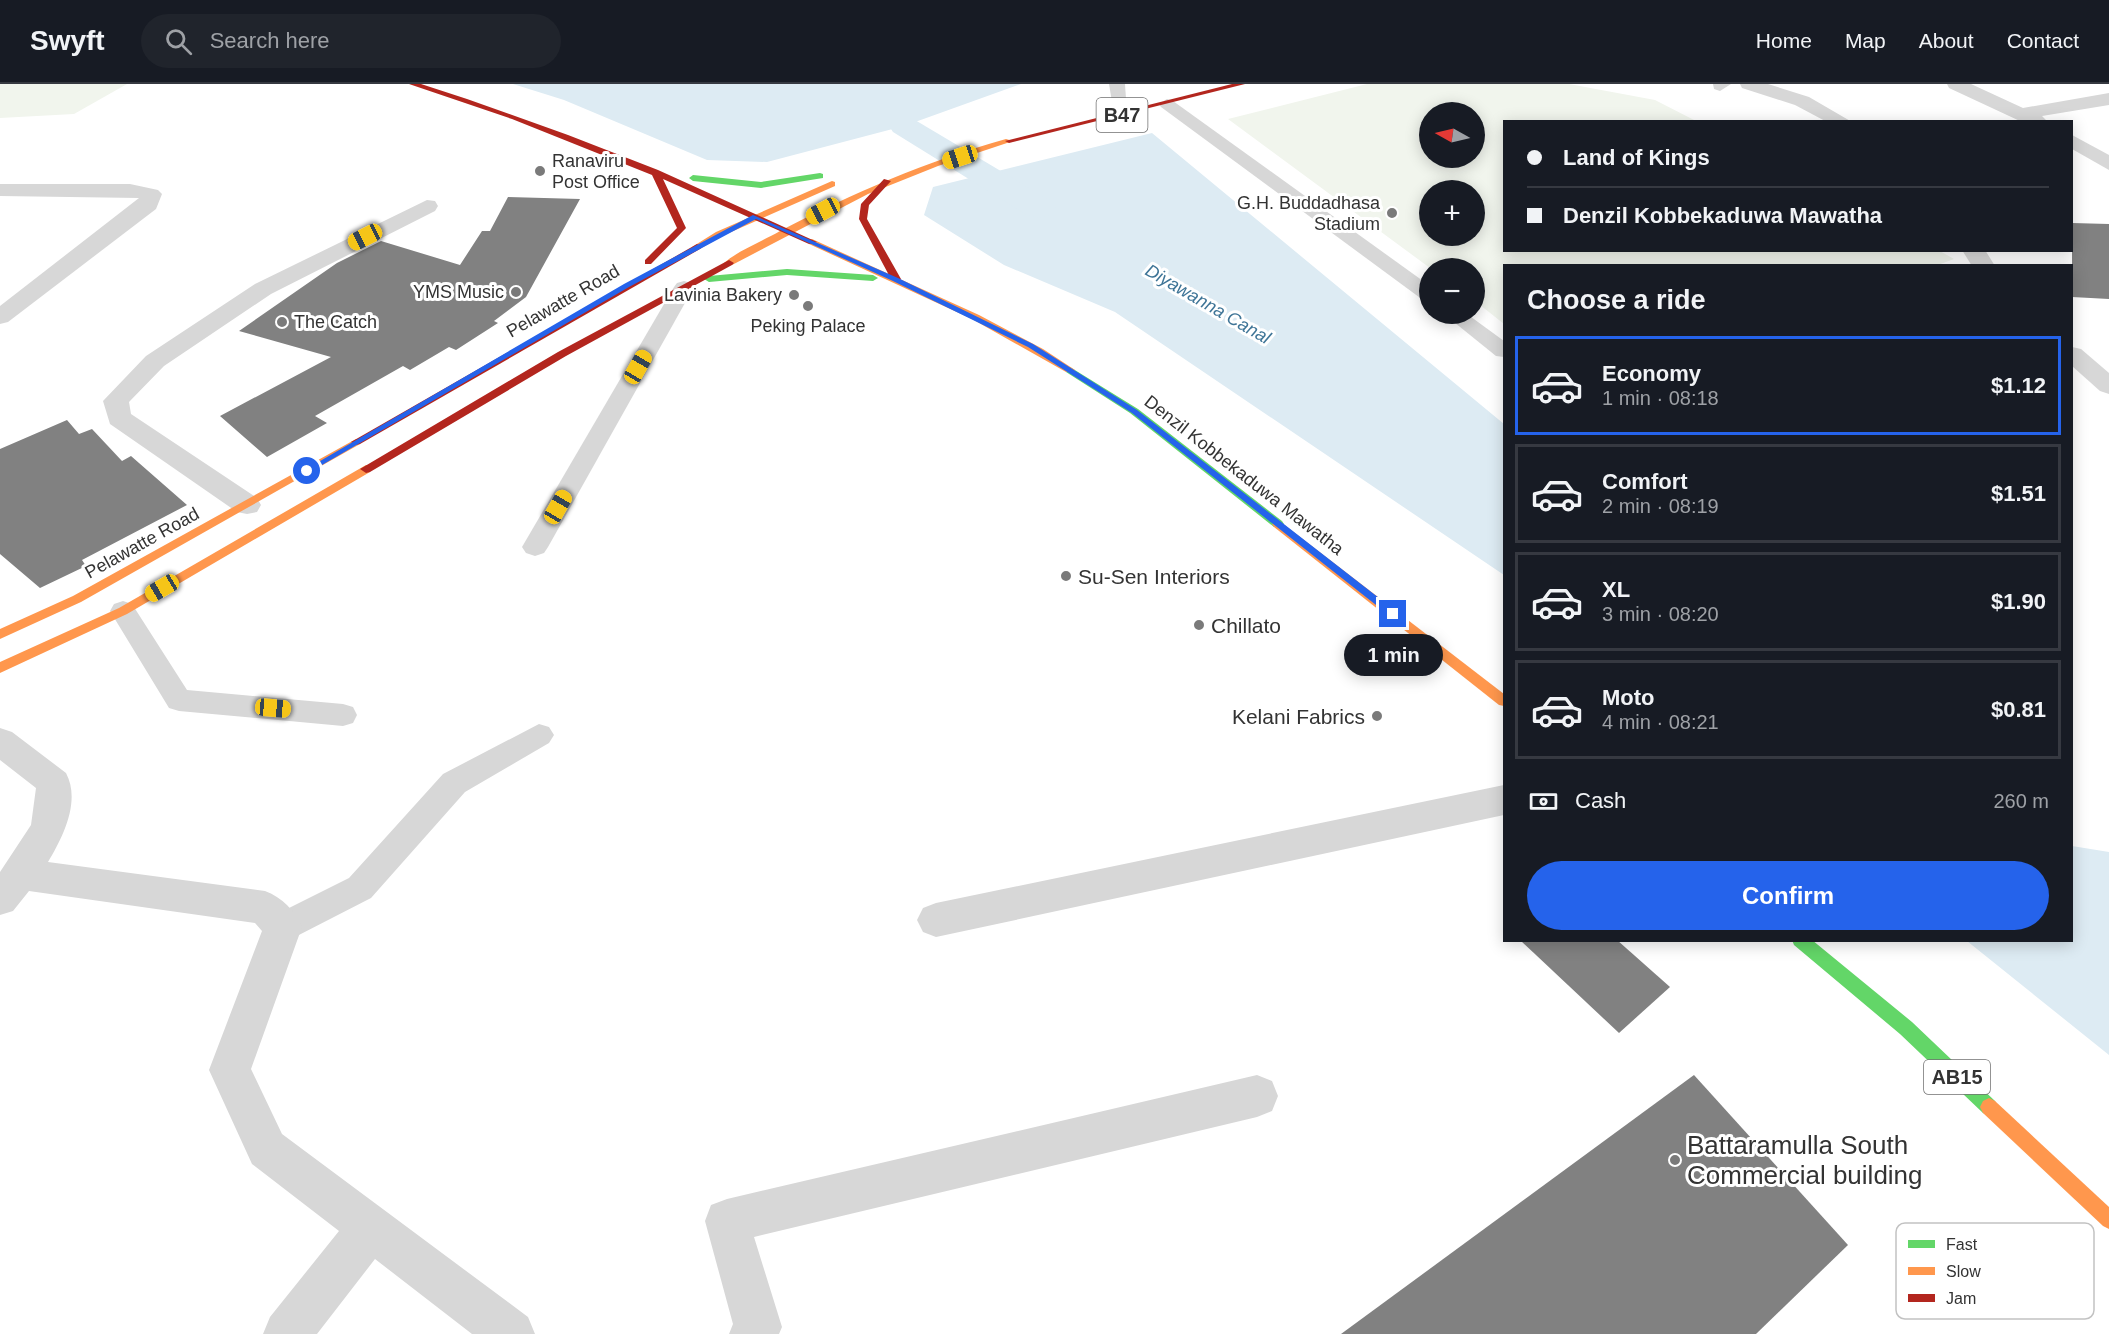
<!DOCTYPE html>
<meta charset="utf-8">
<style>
:root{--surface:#171b24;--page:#20242c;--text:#f1f3f6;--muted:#9ea1a6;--line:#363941;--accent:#2563eb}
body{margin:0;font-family:Helvetica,sans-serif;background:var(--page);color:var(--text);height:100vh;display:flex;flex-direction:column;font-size:22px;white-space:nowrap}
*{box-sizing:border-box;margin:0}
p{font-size:20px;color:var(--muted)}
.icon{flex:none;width:33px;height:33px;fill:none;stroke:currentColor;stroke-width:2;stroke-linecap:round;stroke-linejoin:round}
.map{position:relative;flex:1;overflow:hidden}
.side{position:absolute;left:1503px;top:180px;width:570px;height:678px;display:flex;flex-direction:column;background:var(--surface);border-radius:0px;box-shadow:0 3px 15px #0003}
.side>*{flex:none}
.top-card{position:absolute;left:1503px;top:36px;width:570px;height:132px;border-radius:0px;box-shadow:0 3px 15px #0003;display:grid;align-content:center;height:132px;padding:0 24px;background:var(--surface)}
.needle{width:39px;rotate:278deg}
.buttons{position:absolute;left:1419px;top:18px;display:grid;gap:12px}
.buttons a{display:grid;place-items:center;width:66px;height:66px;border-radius:50%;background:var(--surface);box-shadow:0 3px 15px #0003;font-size:30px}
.end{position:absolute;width:27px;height:27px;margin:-14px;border:8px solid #2563eb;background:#fff;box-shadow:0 0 0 3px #fff}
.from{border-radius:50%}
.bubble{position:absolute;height:42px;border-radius:21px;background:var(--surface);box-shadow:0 3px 15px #0003;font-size:20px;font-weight:600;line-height:42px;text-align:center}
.car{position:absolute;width:18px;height:36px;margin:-18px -9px;border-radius:8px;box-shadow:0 0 4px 2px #0007;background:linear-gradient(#f5c518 24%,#345 0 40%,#f5c518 0 76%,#345 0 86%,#f5c518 0)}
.top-card b{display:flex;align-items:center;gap:21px;height:57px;font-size:22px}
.top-card b+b{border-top:2px solid var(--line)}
.top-card i{width:15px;height:15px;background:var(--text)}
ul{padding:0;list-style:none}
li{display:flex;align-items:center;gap:18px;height:99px;margin:0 12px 9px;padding:0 12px;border:3px solid var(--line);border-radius:0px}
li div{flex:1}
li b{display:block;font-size:22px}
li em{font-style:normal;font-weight:600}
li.on{border-color:var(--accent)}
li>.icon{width:54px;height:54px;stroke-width:1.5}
h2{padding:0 24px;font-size:27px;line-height:72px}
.pay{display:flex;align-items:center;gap:15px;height:66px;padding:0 24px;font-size:22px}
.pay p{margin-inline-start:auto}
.cta{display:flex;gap:12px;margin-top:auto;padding:12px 24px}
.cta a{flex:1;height:69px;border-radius:36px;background:var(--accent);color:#fff;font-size:24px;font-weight:600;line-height:69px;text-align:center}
header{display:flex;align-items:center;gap:36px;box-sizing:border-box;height:84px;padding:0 30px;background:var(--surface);border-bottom:2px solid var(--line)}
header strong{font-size:28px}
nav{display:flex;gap:33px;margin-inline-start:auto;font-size:21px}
.search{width:420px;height:54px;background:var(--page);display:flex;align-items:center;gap:15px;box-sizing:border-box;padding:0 21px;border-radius:33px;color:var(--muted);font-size:22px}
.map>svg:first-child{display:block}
.green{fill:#f1f5ed;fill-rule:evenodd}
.water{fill:#ddebf3}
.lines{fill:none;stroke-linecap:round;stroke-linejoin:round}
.canal{fill:#ddebf3;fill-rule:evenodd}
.building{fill:#818181}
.lane{fill:#d7d7d7;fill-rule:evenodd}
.street{fill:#d7d7d7;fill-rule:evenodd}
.fast{fill:#63d668;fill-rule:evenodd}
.slow{fill:#ff974d;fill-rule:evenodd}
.jam{fill:#b3261e;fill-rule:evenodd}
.route{fill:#2563eb}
.poi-dot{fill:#7a7a7a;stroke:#fff;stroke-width:2}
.labels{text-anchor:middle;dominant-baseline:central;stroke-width:6;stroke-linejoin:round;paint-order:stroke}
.far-poi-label{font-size:18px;fill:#333;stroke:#fff;text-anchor:end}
.far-street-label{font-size:18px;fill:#333;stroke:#fff}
.far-water-label{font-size:18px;font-style:italic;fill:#3f7597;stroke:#fff}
.shield{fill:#fff;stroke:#707070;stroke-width:1.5}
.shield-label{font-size:20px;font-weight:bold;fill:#333}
.poi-label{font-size:21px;fill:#333;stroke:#fff;text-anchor:start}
.near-poi-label{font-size:26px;fill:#333;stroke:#fff;text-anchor:start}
.key{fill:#fff;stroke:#c2c2c2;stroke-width:1.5}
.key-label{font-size:16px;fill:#333}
</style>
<header>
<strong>Swyft</strong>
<div class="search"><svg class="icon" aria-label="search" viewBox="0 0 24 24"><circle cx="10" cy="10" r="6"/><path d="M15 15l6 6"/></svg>Search here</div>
<nav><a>Home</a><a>Map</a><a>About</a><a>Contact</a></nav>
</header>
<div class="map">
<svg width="2109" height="1250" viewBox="0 0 2109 1250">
<rect width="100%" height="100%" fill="#fff"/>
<g class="green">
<polygon points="0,0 127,0 74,30 0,34"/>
<path d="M 1367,0 L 1569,0 L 1655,16 L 1696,37 L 1504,38 L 1504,166 L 1938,166 L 1954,175 L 1935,182 L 1504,182 L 1504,240 L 1475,217 L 1474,184 L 1430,184 L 1228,35 ZM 1430,28 L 1474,28 L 1474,74 L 1430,74 ZM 1474,106 L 1474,152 L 1430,152 L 1430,106 Z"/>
</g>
<g class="water">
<polygon points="513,0 1021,0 904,42 767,78 707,76 564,16"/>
<polygon points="1152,49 1504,340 1504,491 1115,228 1004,181 924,131 933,103"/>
<polygon points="2072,762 2109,768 2109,971 1967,857 2072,856"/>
</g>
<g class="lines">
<polygon class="canal" points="904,33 915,36 1051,117 1056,124 1051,131 1039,134 1027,131 893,48 889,42 893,36"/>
</g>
<g class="building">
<polygon points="508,113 580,115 526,213 494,237 498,239 456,266 449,263 410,286 403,282 315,332 327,339 267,373 220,332 331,273 239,247 337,179 381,157 460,181 482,147 490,147"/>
<polygon points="2072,139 2109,140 2109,215 2072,213"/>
<polygon points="67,336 79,350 92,345 122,377 131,372 187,421 82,476 86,482 40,504 0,470 0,365"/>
<polygon points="1520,856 1617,856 1670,903 1619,949"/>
<polygon points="1694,991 1848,1161 1756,1250 1341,1250"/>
</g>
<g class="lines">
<g class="lane">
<polygon points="1109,0 1125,0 1126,15 1124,18 1112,18"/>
<polygon points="1713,0 1731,0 1720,7 1714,5"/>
<polygon points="1167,15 1173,17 1430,202 1430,218 1423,216 1161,23 1159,20"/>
<polygon points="684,197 691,199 694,203 548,463 544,469 535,472 526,469 522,463 674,203 677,199"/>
<polygon points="1444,230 1467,230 1504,257 1504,273 1496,272"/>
<polygon points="123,517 132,520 187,606 343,620 353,623 357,631 353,639 343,642 179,627 169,624 110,527 114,520"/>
<polygon points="539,640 549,643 554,651 549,659 465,708 371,814 295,853 283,858 271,853 267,843 271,833 349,794 443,690"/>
</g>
<g class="street">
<polygon points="1740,0 1768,0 1809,13 1852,38 1827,38 1795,21 1742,4"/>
<polygon points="1947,0 1971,0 2023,24 2109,9 2109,21 2042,32 2048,38 2022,38 1949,4"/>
<polygon points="2072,51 2109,71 2109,86 2072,65"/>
<polygon points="0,100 130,100 158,106 162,110 156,125 8,238 0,240 0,222 139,114 0,112"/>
<polygon points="427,116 435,117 438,122 435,127 271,210 164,282 129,318 131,330 257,414 261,421 257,428 247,430 237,428 110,340 103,317 146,272 255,200"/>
<polygon points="1962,166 1985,166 1995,182 1972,182"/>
<polygon points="2072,263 2081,265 2109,289 2109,310 2100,307 2072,282"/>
<path d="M 0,644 L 12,648 L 66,689 C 81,717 63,753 48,778 L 265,807 C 283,814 294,826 302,843 L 251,985 L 282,1050 L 528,1233 L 535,1250 L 472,1250 L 375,1175 L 317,1250 L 263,1250 L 270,1233 L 339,1147 L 252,1080 L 209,986 L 262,847 L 255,839 L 29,807 L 13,827 L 0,831 L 0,788 L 31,741 L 36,704 L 0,676 Z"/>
<polygon points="1504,701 1504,731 936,853 923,848 917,836 923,824 936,819"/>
<polygon points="1257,991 1272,997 1278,1012 1272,1027 1257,1033 754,1153 782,1243 779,1250 729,1250 733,1240 705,1137 711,1121 727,1115"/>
</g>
<g class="fast">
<polygon points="820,89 823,90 823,94 761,104 693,97 689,94 693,91 761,98"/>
<polygon points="787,185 873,191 878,194 873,197 787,191 709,198 704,195 709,192"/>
<polygon points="1070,283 1138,325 1282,437 1284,440 1282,443 1274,443 1130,329 1066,288 1066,284"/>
<polygon points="1792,856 1812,856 1912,938 1995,1017 1998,1023 1995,1029 1989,1032 1983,1029 1900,950 1794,861"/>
</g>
<g class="slow">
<path d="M 1006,55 L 1013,57 L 938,82 L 868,110 L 732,181 L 724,179 C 739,166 763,157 780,147 C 853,109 927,77 1006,55 Z"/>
<polygon points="832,97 835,98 835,102 722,152 700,165 692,163 716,148"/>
<polygon points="812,155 979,231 1043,265 1075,286 1074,288 1066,288 972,235 809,160 809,156"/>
<polygon points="356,355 361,358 360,360 81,518 0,555 0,545 73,512"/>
<polygon points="366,381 370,382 370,388 127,530 0,589 0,578 119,524"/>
<polygon points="1278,436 1504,610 1504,622 1499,621 1274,443 1272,440"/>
<polygon points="1989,1014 1995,1017 2109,1123 2109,1145 2103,1142 1983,1029 1980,1023 1983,1017"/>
</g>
<g class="jam">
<polygon points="409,0 421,0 467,15 568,51 658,86 817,158 809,160 663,95 686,144 651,180 645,180 645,176 677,144 652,91 512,35"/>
<polygon points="1232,0 1245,0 1009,59 1005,57"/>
<polygon points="884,95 891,97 869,121 867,135 901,195 896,198 891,195 859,135 861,120"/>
<polygon points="697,160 702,163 700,165 360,360 356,361 351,358"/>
<polygon points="729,176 734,179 732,181 566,272 370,388 366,389 360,385 558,268"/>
</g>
</g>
<polygon class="route" points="753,131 898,194 1033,260 1137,326 1397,528 1397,532 1390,532 1132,329 1028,263 893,197 756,135 629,203 310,388 303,387 624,200"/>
<g class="poi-dot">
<circle cx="540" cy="87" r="6"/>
<circle cx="1392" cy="129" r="6"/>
<circle cx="516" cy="208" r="6"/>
<circle cx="794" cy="211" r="6"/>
<circle cx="808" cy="222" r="6"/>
<circle cx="282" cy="238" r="6"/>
<circle cx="1066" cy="492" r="6"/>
<circle cx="1199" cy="541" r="6"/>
<circle cx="1377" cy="632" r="6"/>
<circle cx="1675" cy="1076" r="6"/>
</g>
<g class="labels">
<g class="far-poi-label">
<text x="552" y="77" text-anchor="start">Ranaviru<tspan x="552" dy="21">Post Office</tspan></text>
<text x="1380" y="119">G.H. Buddadhasa<tspan x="1380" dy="21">Stadium</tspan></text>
<text x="504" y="208">YMS Music</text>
<text x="782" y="211">Lavinia Bakery</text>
<text x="294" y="238" text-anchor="start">The Catch</text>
<text x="808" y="242" text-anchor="middle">Peking Palace</text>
</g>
<g class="far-street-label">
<text transform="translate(563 217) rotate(-30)">Pelawatte Road</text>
<text transform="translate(1244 391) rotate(38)">Denzil Kobbekaduwa Mawatha</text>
<text transform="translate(142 459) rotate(-29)">Pelawatte Road</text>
</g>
<g class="far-water-label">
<text transform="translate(1208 220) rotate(30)">Diyawanna Canal</text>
</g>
<g class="shield">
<rect x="1096.5" y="14" width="51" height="34" rx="4.5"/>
<rect x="1924" y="976" width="66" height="34" rx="4.5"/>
</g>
<g class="shield-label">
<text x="1122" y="31">B47</text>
<text x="1957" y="993">AB15</text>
</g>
<g class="poi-label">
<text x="1078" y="492">Su-Sen Interiors</text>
<text x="1211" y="541">Chillato</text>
<text x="1365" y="632" text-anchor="end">Kelani Fabrics</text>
</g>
<g class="near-poi-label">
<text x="1687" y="1061">Battaramulla South<tspan x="1687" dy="30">Commercial building</tspan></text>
</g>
</g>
<rect x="1896" y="1139" width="198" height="96" rx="9" class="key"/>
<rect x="1908" y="1156" width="27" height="8" fill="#63d668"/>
<rect x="1908" y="1183" width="27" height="8" fill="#ff974d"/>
<rect x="1908" y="1210" width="27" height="8" fill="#b3261e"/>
<g class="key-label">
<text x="1946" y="1166">Fast</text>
<text x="1946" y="1193">Slow</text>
<text x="1946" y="1220">Jam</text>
</g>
</svg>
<div class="buttons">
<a><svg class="needle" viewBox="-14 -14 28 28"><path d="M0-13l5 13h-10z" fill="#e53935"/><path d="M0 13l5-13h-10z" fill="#9ea1a6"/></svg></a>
<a>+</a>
<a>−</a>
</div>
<i class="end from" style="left:307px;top:387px"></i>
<i class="end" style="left:1393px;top:530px"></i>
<div class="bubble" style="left:1344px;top:550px;width:99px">1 min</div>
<i class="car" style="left:960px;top:73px;rotate:252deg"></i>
<i class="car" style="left:823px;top:127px;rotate:242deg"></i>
<i class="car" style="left:365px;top:153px;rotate:243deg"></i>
<i class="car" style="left:638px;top:283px;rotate:30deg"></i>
<i class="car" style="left:558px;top:423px;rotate:30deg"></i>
<i class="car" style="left:162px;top:504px;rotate:240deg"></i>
<i class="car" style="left:273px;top:624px;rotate:95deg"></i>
<div class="top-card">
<b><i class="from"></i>Land of Kings</b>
<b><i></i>Denzil Kobbekaduwa Mawatha</b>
</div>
<section class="side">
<h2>Choose a ride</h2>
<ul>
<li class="on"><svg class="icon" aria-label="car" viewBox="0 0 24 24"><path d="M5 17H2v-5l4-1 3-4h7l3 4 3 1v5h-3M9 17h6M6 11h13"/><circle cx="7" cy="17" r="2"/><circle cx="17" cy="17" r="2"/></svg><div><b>Economy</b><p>1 min · 08:18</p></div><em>$1.12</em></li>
<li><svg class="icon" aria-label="car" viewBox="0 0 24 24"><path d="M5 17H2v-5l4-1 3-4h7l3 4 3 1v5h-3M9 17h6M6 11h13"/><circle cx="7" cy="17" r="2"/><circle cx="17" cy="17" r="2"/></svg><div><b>Comfort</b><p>2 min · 08:19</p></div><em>$1.51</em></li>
<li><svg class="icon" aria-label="car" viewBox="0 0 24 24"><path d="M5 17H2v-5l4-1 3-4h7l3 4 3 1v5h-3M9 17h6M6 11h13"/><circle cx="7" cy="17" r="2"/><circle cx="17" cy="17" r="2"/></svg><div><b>XL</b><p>3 min · 08:20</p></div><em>$1.90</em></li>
<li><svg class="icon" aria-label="car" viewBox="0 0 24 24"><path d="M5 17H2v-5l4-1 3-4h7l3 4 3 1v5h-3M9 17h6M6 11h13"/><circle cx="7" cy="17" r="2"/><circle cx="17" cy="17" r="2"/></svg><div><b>Moto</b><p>4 min · 08:21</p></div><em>$0.81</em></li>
</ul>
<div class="pay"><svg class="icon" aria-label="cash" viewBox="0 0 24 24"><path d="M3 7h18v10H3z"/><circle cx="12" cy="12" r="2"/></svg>Cash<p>260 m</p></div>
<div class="cta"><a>Confirm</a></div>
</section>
</div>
